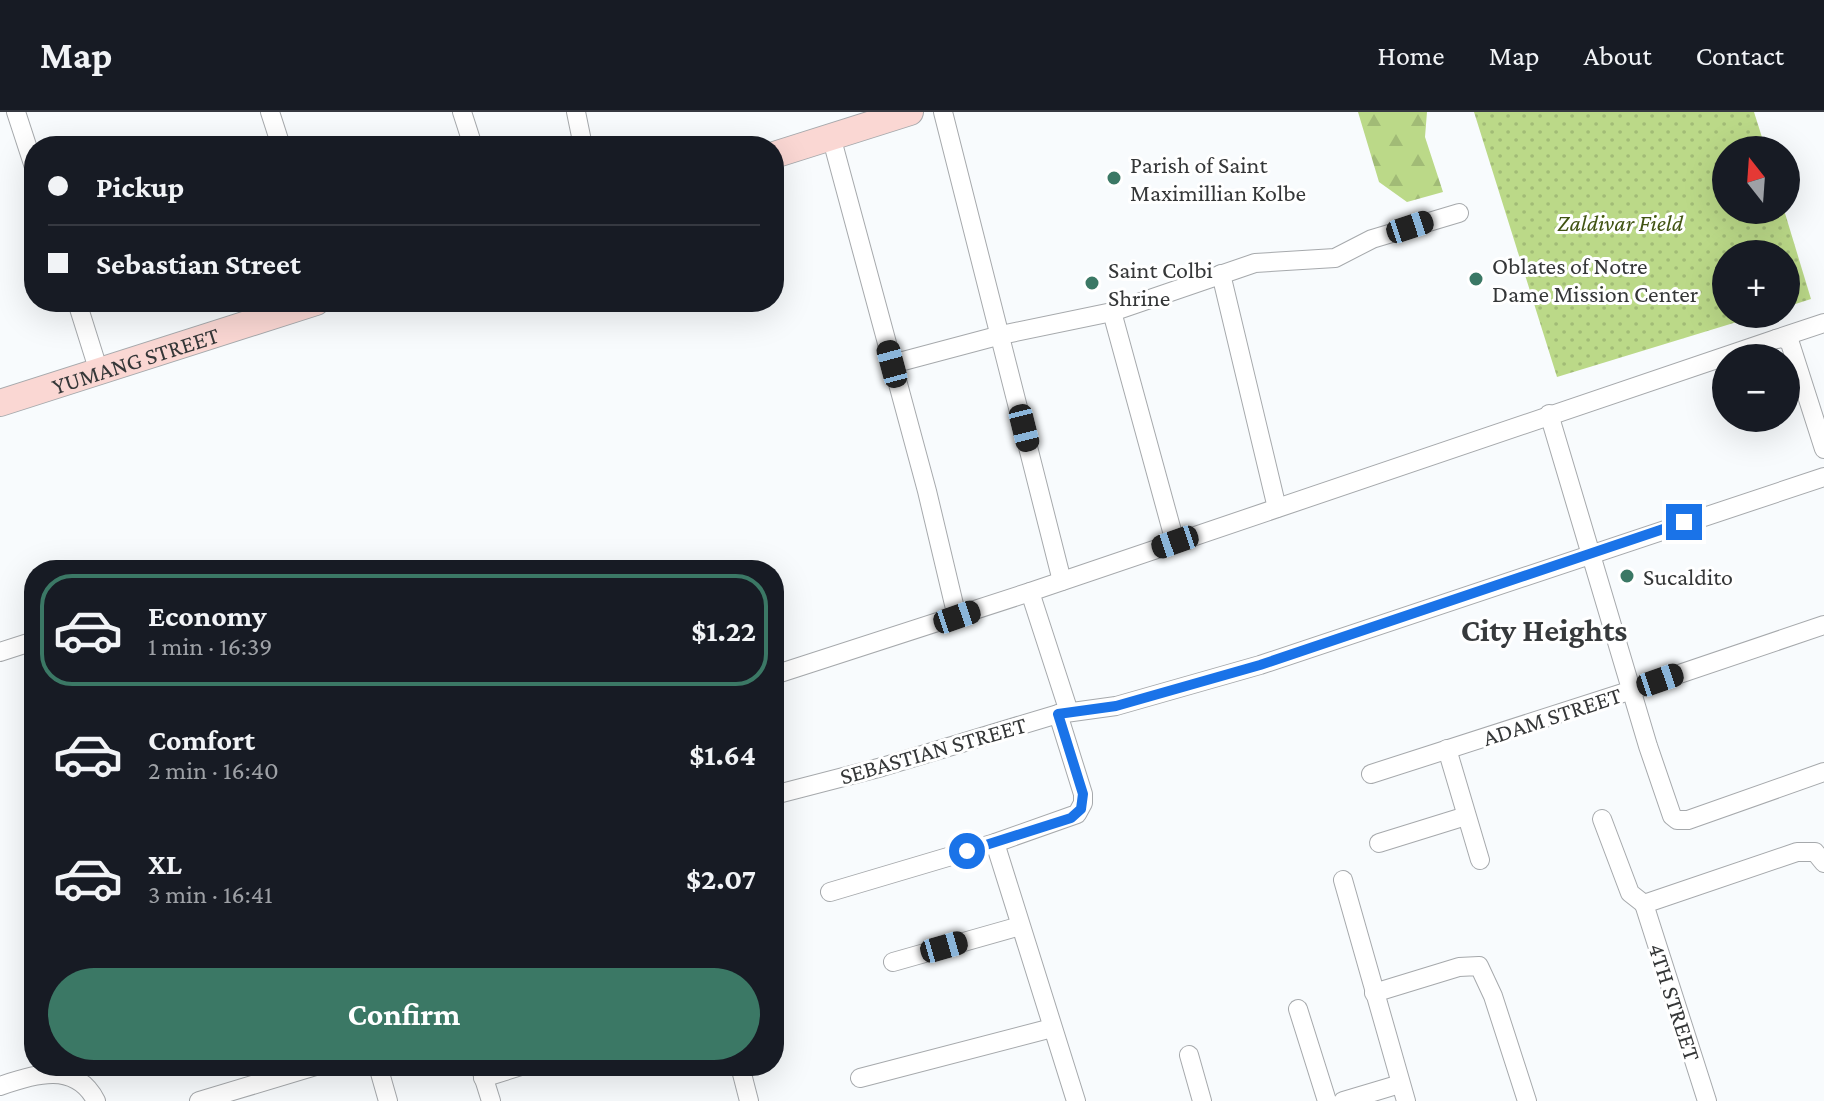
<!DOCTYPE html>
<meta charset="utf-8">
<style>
:root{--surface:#171b24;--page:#20242c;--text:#f1f3f6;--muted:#9ea1a6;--line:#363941;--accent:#3b7865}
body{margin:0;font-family:"Crimson Pro",serif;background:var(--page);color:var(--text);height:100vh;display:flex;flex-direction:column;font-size:30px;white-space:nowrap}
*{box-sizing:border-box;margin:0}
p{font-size:26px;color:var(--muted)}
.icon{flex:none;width:44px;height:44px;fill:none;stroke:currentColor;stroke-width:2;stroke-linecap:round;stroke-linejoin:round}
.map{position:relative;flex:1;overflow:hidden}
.sheet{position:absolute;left:24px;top:448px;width:760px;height:516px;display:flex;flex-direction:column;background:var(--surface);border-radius:32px;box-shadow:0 8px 32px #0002}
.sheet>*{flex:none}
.hud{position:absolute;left:24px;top:24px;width:760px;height:176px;border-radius:32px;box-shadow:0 8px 32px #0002;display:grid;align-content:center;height:176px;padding:0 24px;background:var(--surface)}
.needle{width:52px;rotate:343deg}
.tools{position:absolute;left:1712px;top:24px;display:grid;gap:16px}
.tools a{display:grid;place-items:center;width:88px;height:88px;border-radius:50%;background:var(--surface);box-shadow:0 8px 32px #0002;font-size:40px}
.end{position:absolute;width:36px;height:36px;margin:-18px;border:10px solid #1a73e8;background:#fff;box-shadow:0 0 0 4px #fff}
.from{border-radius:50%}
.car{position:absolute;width:24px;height:48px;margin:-24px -12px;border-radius:10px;box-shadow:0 0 6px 2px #0007;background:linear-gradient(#222 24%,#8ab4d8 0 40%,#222 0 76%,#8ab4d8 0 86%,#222 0)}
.hud b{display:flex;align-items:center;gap:28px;height:76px;font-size:30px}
.hud b+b{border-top:2px solid var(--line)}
.hud i{width:20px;height:20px;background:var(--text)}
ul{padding:14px 0 0;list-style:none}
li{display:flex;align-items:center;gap:24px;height:112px;margin:0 16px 12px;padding:0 8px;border:4px solid transparent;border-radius:32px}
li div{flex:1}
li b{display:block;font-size:30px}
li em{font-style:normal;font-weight:700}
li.active{border-color:var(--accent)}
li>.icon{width:72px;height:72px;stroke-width:1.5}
.button{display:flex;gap:16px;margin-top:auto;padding:16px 24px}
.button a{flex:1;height:92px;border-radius:48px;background:var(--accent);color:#fff;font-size:32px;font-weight:700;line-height:92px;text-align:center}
header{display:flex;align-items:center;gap:48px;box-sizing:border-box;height:112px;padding:0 40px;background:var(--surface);border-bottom:2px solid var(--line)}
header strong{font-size:38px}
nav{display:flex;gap:44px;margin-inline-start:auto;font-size:28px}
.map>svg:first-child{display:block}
.forest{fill:url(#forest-firs)}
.park{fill:url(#park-dots)}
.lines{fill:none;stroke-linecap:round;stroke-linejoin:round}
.street-casing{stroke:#a6a9ac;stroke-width:20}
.secondary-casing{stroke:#a6a9ac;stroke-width:28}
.street{stroke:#fff;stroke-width:18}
.secondary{stroke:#fad7d3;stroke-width:26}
.route{stroke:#1a73e8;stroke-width:10}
.poi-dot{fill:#3b7865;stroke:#fff;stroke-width:3}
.labels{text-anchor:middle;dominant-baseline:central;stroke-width:6;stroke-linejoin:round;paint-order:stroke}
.poi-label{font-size:24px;fill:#353738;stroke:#fff;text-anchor:start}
.park-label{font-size:24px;font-style:italic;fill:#405312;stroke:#fff}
.street-label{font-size:24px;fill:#353738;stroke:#fff}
.district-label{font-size:32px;font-weight:bold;fill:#373a3c;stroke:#fff}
</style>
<header>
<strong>Map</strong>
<nav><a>Home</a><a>Map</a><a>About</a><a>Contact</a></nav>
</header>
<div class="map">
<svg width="1824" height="989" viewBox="0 0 1824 989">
<defs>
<pattern id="forest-firs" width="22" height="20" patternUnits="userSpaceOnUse" patternTransform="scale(2)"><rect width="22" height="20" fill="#bbd988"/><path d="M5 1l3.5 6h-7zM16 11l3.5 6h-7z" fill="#a1bb76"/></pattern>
<pattern id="park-dots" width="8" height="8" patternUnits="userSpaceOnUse" patternTransform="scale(2)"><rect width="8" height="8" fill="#bbd988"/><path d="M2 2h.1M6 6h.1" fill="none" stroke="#a1bb76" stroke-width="1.8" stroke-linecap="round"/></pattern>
</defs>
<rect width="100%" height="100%" fill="#f8fbfd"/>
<polygon class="forest" points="1358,0 1427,0 1425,25 1443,80 1407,90 1379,70"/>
<polygon class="park" points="1474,0 1754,0 1766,38 1726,38 1726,98 1784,98 1811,187 1786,195 1786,142 1726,142 1726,202 1763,202 1557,265"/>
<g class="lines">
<g class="street-casing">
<g id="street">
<polyline points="16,0 34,55"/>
<polyline points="270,0 281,34"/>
<polyline points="462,0 473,34"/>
<polyline points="576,0 583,34"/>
<polyline points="943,0 1062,469"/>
<polyline points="831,24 927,379 957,505"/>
<polyline points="1221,162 1277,396"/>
<polyline points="77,190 99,260"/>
<polyline points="1112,200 1175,430"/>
<polyline points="1776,227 1824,211"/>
<polyline points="892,252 1001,223 1112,200 1255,151 1335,146 1372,127 1459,101"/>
<polyline points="1549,302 1648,634 1672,704 1677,708 1688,708 1824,660"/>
<polyline points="1030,480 1069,600"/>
<polyline points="0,540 34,529"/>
<polyline points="774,563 1030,480 1776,227 1784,226 1790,231 1824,337"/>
<polyline points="1447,637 1480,748"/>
<polyline points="1371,662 1632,578 1824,513"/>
<polyline points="774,683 882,655 1058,602 1116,594 1260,553 1824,365"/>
<polyline points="1602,707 1630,781 1644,792"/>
<polyline points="995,731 1076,989"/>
<polyline points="1379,731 1466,704"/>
<polyline points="1343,768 1406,989"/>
<polyline points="830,780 995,731 1077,702 1083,691 1083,682 1058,602"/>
<polyline points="1644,792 1707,989"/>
<polyline points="1644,792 1797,740 1815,740 1824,751"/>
<polyline points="893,850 1020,814"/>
<polyline points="1374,881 1459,855 1479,854 1493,884 1527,989"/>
<polyline points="1298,897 1327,989"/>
<polyline points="1189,943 1202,989"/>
<polyline points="378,954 388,989"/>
<polyline points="480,954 491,989"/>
<polyline points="740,954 749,989"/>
<polyline points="483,966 521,954"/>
<polyline points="860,966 1052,916"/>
<path d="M 0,974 C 34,962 76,949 96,989"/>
<polyline points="199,989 316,954"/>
<polyline points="1343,989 1400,972"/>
</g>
</g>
<g class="secondary-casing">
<g id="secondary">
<polyline points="774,43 910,0"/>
<path id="s1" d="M 0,291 L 316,190"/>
</g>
</g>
<use href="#street" class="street"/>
<use href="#secondary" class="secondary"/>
</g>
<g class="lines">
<polyline class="route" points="967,739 1071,706 1081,697 1083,682 1058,602 1116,594 1260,553 1684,410"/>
</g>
<g class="poi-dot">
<circle cx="1114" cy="66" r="8"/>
<circle cx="1476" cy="167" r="8"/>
<circle cx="1092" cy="171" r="8"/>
<circle cx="1627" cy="464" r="8"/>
</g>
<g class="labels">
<g class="poi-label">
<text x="1130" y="52">Parish of Saint<tspan x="1130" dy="28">Maximillian Kolbe</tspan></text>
<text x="1492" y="153">Oblates of Notre<tspan x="1492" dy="28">Dame Mission Center</tspan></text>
<text x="1108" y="157">Saint Colbi<tspan x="1108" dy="28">Shrine</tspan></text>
<text x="1643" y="464">Sucaldito</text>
</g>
<g class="park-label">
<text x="1620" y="110">Zaldivar Field</text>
</g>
<g class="street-label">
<text stroke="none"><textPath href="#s1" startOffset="142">YUMANG STREET</textPath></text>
<text transform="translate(1552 604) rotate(-18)">ADAM STREET</text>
<text transform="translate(933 638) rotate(-16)">SEBASTIAN STREET</text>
<text transform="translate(1675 890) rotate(72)">4TH STREET</text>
</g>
<g class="district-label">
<text x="1544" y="518">City Heights</text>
</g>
</g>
</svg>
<div class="tools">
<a><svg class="needle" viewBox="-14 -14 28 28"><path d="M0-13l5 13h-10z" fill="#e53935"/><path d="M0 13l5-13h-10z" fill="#9ea1a6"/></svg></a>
<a>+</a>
<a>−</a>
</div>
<i class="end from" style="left:967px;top:739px"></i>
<i class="end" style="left:1684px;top:410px"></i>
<i class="car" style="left:1410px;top:115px;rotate:72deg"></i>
<i class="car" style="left:892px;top:252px;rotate:345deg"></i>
<i class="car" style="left:1024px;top:316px;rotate:166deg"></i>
<i class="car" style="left:1175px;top:430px;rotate:251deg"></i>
<i class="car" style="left:957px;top:505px;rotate:71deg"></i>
<i class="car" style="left:1660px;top:568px;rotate:71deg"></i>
<i class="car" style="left:944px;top:835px;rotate:74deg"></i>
<div class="hud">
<b><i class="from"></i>Pickup</b>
<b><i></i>Sebastian Street</b>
</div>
<section class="sheet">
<ul>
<li class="active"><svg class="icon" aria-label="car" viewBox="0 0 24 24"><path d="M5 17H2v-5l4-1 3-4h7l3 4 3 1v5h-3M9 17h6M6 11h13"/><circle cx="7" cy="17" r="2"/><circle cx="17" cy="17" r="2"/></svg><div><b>Economy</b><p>1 min · 16:39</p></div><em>$1.22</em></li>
<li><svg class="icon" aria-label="car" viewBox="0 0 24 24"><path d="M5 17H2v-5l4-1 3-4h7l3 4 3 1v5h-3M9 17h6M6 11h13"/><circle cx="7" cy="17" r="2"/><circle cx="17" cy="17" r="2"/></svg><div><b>Comfort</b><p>2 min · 16:40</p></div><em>$1.64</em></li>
<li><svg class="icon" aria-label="car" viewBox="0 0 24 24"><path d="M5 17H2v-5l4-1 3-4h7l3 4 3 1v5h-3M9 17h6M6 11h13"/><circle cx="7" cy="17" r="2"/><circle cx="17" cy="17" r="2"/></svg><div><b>XL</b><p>3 min · 16:41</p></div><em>$2.07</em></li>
</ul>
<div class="button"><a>Confirm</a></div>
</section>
</div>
